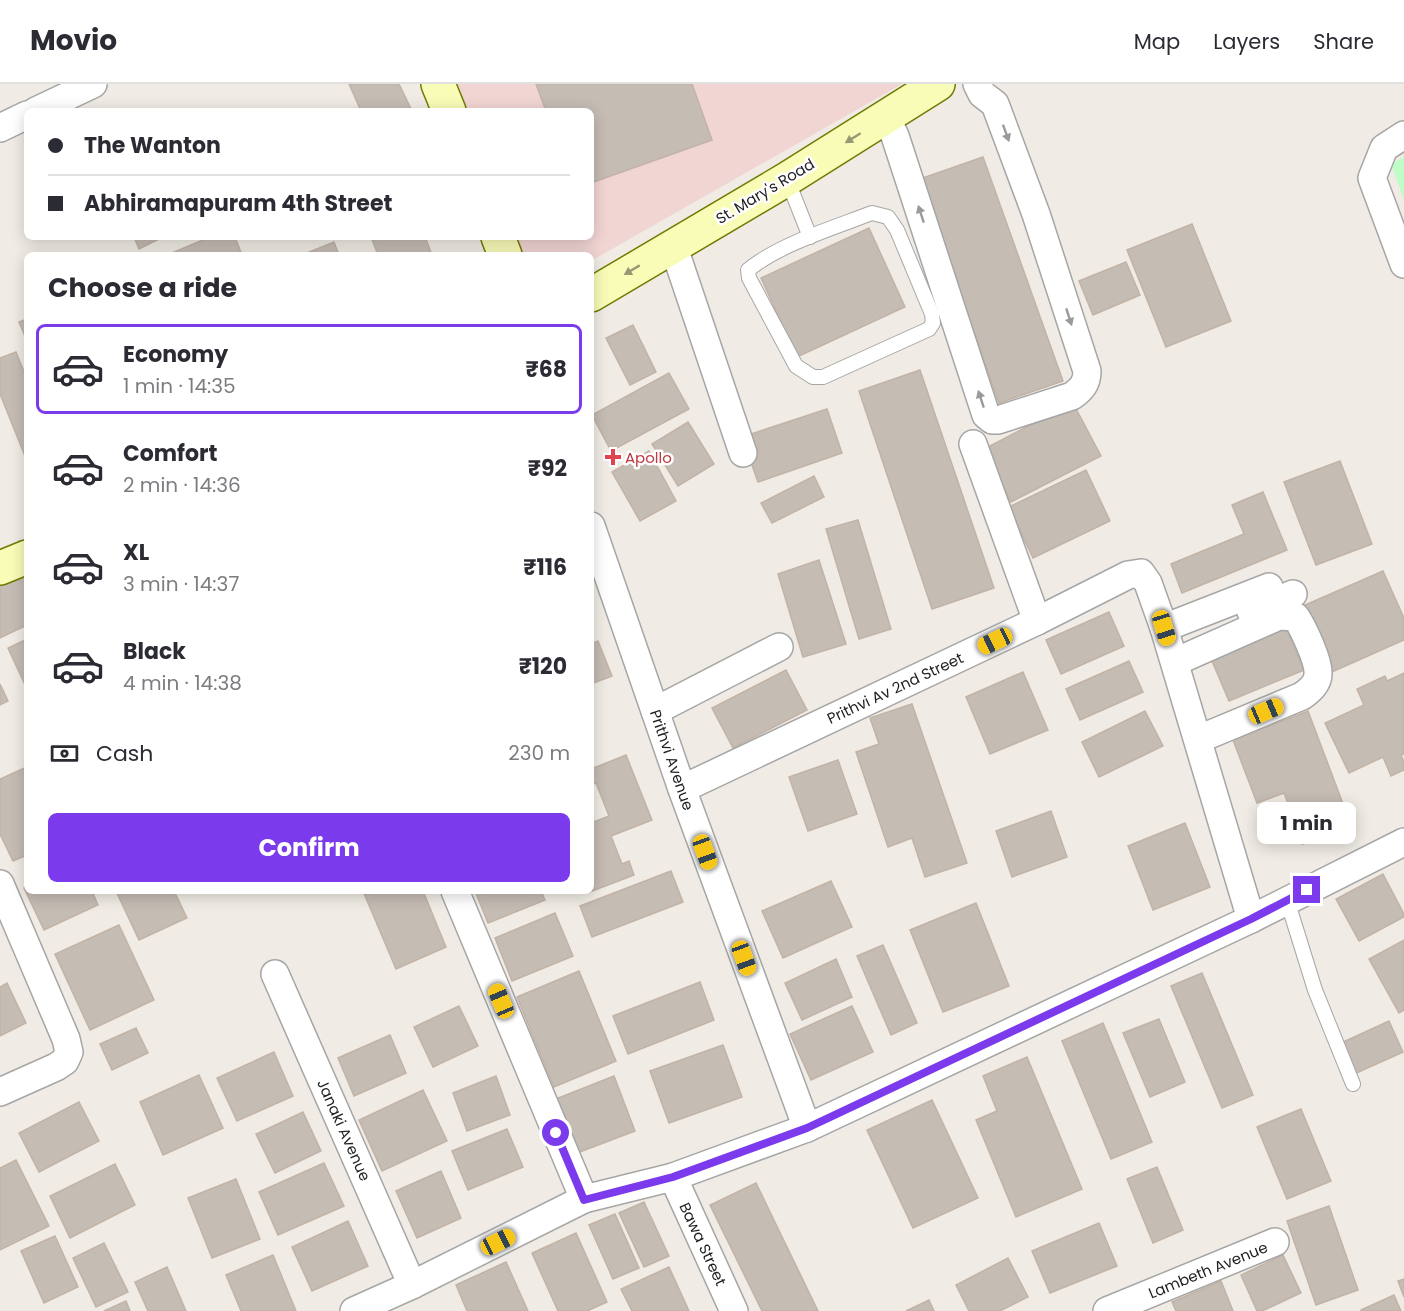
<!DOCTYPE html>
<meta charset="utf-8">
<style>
:root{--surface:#fff;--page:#f7f7f7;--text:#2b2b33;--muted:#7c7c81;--line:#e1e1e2;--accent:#7c3aed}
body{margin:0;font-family:Poppins,sans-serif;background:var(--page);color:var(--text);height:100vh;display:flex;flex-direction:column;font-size:22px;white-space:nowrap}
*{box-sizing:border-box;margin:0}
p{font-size:20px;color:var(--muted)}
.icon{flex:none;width:33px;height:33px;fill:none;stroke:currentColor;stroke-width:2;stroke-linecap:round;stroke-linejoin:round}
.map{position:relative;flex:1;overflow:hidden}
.details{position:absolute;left:24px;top:168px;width:570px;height:642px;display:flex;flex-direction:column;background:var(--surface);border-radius:9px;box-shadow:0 3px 15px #0003}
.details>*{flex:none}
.top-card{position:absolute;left:24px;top:24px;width:570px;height:132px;border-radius:9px;box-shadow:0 3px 15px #0003;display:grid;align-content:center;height:132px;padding:0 24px;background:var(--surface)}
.end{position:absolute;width:27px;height:27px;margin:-14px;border:8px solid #7c3aed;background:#fff;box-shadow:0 0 0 3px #fff}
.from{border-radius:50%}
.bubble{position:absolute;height:42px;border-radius:9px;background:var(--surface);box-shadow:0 3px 15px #0003;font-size:20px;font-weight:700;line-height:42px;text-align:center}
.car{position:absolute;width:18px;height:36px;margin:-18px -9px;border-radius:8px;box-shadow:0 0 4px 2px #0007;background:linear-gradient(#f5c518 24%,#345 0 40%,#f5c518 0 76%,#345 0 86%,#f5c518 0)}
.top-card b{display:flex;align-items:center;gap:21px;height:57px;font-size:22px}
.top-card b+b{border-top:2px solid var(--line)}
.top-card i{width:15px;height:15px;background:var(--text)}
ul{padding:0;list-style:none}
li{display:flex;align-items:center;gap:18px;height:90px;margin:0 12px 9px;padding:0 12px;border:3px solid transparent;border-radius:9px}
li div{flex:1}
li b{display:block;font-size:22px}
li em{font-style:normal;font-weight:700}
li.selected{border-color:var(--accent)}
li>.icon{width:54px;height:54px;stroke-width:1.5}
h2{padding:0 24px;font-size:27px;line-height:72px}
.pay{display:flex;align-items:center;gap:15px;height:66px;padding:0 24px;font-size:22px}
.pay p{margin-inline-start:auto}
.button{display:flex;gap:12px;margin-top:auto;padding:12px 24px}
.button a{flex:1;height:69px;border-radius:9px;background:var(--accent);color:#fff;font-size:24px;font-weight:700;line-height:69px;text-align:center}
header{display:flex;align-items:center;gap:36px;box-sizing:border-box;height:84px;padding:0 30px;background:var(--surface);border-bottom:2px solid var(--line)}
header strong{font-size:28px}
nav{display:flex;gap:33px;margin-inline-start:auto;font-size:21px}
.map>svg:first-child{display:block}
.commercial{fill:#f1d5d3}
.park{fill:#c0fcc5}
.building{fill:#c5bcb4;stroke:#c2b3a6;stroke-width:1.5}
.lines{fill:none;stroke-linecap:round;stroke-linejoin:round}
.lane-casing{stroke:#a6a6a6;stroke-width:16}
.street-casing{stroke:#a6a6a6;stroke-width:30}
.secondary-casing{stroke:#6e7b01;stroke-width:36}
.lane{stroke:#fff;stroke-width:14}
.street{stroke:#fff;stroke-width:27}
.secondary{stroke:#f9fcb7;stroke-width:33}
.oneway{fill:#9a9a9a}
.oneway2{fill:#979973}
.route{stroke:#7c3aed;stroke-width:8}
.health-dot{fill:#e0444e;stroke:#fff;stroke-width:2}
.labels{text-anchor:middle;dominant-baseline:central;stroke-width:5;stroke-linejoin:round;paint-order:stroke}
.street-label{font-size:15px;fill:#1f1f1f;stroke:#fff}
.health-label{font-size:15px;fill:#be3a42;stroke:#fff;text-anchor:start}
</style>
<header>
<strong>Movio</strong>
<nav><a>Map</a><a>Layers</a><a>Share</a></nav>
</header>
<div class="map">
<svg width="1404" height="1227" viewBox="0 0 1404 1227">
<rect width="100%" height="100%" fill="#f0ece5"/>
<polygon class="commercial" points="444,0 902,0 591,177 591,171 513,171 506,153 591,153 591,27 455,27"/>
<polygon class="park" points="1404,73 1404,116 1391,80"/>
<g class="building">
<polygon points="349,0 399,0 412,27 361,27"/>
<polygon points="536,0 692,0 712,56 591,99 591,27 546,27"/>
<polygon points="983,73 1063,297 999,319 920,95"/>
<polygon points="1192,140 1231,237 1166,263 1127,166"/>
<polygon points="869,144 905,223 797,273 761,194"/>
<polygon points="134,153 163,153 139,165"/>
<polygon points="210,153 235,153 242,171 173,171 172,169"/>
<polygon points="371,153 425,153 432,171 378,171"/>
<polygon points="334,158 339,171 302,171"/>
<polygon points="1126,178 1140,211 1093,231 1079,197"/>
<polygon points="27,235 27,257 19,238"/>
<polygon points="633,241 656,288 630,301 606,254"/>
<polygon points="16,268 27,295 27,377 0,310 0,274"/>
<polygon points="920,286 994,504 932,525 859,307"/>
<polygon points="669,289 689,325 611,367 592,331"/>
<polygon points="1073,319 1101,372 1011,418 984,365"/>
<polygon points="827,325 842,369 758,398 742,353"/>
<polygon points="688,338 714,380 678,402 652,360"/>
<polygon points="649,367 676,417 640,437 612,388"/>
<polygon points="1340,377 1372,460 1316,481 1284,398"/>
<polygon points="1086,386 1110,437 1033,474 1009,423"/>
<polygon points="814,392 824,413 772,439 761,419"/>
<polygon points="1263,408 1287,466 1182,509 1171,480 1244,450 1232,421"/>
<polygon points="858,436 891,545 859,555 826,445"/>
<polygon points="819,476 846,560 803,573 778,490"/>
<polygon points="1383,487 1404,534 1404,556 1332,588 1303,522"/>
<polygon points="27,489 27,541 0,554 0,502"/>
<polygon points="1109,528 1124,562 1061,590 1046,556"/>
<polygon points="1284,539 1304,586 1229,617 1209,570"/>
<polygon points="27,555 27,605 8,564"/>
<polygon points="598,557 612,592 591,600 591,560"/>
<polygon points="1129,577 1143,608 1080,636 1066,605"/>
<polygon points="786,586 807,626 733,664 712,624"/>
<polygon points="1023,588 1048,646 990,670 966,613"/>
<polygon points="1404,589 1404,670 1401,671 1404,678 1404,686 1391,692 1383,673 1349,689 1325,639 1364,621 1357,605 1385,592 1387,597"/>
<polygon points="0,600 8,617 0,621"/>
<polygon points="912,620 967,779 925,793 912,754 888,763 856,668 879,660 870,634"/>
<polygon points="1145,627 1163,662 1099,693 1082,658"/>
<polygon points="1308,627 1351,741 1303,760 1284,709 1257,719 1233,656"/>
<polygon points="626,671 652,736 611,752 622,780 629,777 634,791 590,808 591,739 609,732 596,699 591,701 591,685"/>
<polygon points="838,676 857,730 808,747 789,693"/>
<polygon points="27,683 27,771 13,777 0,750 0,695"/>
<polygon points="1051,727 1067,773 1012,793 996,747"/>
<polygon points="1185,739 1210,803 1153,826 1128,762"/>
<polygon points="671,787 683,818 592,853 580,822"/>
<polygon points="1383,790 1404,830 1404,833 1359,857 1336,815"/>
<polygon points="831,797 852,843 783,874 762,827"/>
<polygon points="27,802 27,807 92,807 98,821 44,846 24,804"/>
<polygon points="116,807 174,807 187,834 139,856"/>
<polygon points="363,807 423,807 446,863 396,885"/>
<polygon points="475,807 541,807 545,816 488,839"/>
<polygon points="976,819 1009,902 943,928 910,846"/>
<polygon points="555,829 573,872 512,897 495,854"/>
<polygon points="119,841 154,916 90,946 55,870"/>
<polygon points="1404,856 1404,926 1399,929 1369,875"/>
<polygon points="883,861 917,939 891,951 857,872"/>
<polygon points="836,875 852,913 802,936 785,899"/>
<polygon points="579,887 616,977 554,1003 517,913"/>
<polygon points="1202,889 1253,1011 1222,1024 1171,902"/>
<polygon points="700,898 714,936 628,970 613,932"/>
<polygon points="7,899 26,939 0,952 0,903"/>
<polygon points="459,922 478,962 433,983 414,943"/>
<polygon points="852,922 873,968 811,996 790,950"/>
<polygon points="1159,935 1185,998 1150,1013 1123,949"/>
<polygon points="1389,937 1403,968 1352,991 1339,960"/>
<polygon points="1103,939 1152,1058 1111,1075 1062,957"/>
<polygon points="136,944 148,969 112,986 100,960"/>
<polygon points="390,951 406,989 354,1012 338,974"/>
<polygon points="723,961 742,1013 669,1039 650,987"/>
<polygon points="274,968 293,1012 237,1037 217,994"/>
<polygon points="1027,973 1082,1105 1016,1133 976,1036 997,1027 983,992"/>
<polygon points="199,991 223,1044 163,1071 140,1018"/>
<polygon points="496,992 510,1031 467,1047 453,1009"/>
<polygon points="614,992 635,1047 577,1069 556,1015"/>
<polygon points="423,1006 447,1057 382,1087 359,1036"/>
<polygon points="932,1016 978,1114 913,1144 867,1046"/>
<polygon points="79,1018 99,1057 39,1088 19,1049"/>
<polygon points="1301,1025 1331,1097 1287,1115 1257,1043"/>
<polygon points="303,1028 321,1067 275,1089 256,1050"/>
<polygon points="507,1045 523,1083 468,1106 452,1067"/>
<polygon points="16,1076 49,1142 0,1166 0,1084"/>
<polygon points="324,1079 344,1122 278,1151 259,1108"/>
<polygon points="115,1080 135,1121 70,1154 50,1112"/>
<polygon points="1157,1083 1183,1146 1153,1159 1127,1095"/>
<polygon points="441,1087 461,1134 417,1154 396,1107"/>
<polygon points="236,1095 260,1155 212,1174 188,1114"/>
<polygon points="756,1099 818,1227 762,1227 710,1121"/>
<polygon points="644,1118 669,1172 644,1183 619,1129"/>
<polygon points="1329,1122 1358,1206 1316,1221 1287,1137"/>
<polygon points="615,1130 639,1184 613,1195 589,1141"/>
<polygon points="348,1137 368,1182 312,1207 292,1163"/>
<polygon points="1099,1139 1117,1182 1050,1209 1032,1167"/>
<polygon points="576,1149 607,1218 587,1227 558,1227 532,1169"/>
<polygon points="55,1152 78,1203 44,1219 21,1167"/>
<polygon points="104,1159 128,1208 96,1223 73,1174"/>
<polygon points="273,1171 296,1227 241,1227 226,1191"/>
<polygon points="1283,1171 1301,1209 1262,1227 1257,1227 1241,1191"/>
<polygon points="1008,1174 1028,1213 1000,1227 969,1227 956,1201"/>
<polygon points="506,1178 528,1227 467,1227 456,1201"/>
<polygon points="167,1183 186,1227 148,1227 135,1198"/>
<polygon points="669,1183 689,1227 632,1227 621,1205"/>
<polygon points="1404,1195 1404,1213 1398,1197"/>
<polygon points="1221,1197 1233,1227 1176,1227 1172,1218"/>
<polygon points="1394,1211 1401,1227 1361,1227 1361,1226"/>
<polygon points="929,1216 934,1227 906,1227"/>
<polygon points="126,1217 130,1227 104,1227"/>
</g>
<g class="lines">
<g class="lane-casing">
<g id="lane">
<polyline points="787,95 810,153"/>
<path d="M 872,129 L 888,133 L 897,146 L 932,230 L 933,239 L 929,245 L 823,293 L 813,293 L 796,282 L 749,194 L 748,186 C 780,160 833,144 872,129 Z"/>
<polyline points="1287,816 1315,906 1353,1000"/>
</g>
</g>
<g class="street-casing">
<g id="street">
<polyline points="36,27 93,0"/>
<path d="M 886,34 L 895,52 L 986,331 L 992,336 L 998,336 L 1072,312 C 1082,305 1087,299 1087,287 L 1036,130 L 995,20 L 982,10 L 977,0"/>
<polyline points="0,44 27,31"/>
<polyline points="1404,51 1384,64 1372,94 1404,180"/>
<polyline points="673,161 743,369"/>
<polyline points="973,360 1037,537"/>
<polyline points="591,442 682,705 807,1044"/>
<polyline points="1251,528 1293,510"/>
<polyline points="1164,544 1269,503"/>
<path d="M 1175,578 L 1279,532 L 1296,533 C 1303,544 1319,577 1318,590 C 1318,600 1309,607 1302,612 L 1199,655"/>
<polyline points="655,627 779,563"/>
<polyline points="682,705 1037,537 1128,491 1141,489 1148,499 1164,544 1251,835"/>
<polyline points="0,800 66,955 69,968 65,977 56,983 0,1008"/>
<polyline points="455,807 584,1115"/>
<polyline points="275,890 412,1201"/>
<polyline points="673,1093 734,1227"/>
<polyline points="354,1227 412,1201 584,1115 673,1093 807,1044 1251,835 1404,758"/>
<polyline points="1107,1227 1275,1158"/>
</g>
</g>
<g class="secondary-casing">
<g id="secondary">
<polyline points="438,0 449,27"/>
<polyline points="498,153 505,171"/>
<polyline points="591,211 787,95 938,0"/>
<polyline points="0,484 27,473"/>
</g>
</g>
<use href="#lane" class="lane"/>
<use href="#street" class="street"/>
<use href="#secondary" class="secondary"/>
</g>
<defs><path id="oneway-solid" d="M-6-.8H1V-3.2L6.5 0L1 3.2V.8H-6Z" transform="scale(1.5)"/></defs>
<g class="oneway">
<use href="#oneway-solid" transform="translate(1006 49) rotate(70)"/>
<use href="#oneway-solid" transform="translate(921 130) rotate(-108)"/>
<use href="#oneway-solid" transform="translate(1069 233) rotate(72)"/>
<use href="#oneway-solid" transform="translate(981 315) rotate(-108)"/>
</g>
<g class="oneway2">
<use href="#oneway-solid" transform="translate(853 54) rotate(148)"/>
<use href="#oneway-solid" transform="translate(632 186) rotate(149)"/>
</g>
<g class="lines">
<polyline class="route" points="556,1049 584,1116 673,1093 807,1044 1251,835 1307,806"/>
</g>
<path class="health-dot" d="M610 364h6v6h6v6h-6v6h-6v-6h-6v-6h6z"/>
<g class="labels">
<g class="street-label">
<text transform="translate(765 107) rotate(-31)">St. Mary's Road</text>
<text transform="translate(895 604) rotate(-25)">Prithvi Av 2nd Street</text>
<text transform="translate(672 676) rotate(71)">Prithvi Avenue</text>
<text transform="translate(344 1046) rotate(66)">Janaki Avenue</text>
<text transform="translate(703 1160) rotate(65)">Bawa Street</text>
<text transform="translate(1208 1186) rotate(-22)">Lambeth Avenue</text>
</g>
<g class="health-label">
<text x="625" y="373">Apollo</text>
</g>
</g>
</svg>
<i class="end from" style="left:556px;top:1049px"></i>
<i class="end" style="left:1307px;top:806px"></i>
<div class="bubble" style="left:1257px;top:718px;width:99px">1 min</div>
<i class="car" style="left:1164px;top:544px;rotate:163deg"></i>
<i class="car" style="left:995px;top:557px;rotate:245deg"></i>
<i class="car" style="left:1266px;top:627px;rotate:67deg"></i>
<i class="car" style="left:705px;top:768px;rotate:160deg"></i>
<i class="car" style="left:744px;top:874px;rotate:160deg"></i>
<i class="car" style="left:501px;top:917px;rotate:337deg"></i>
<i class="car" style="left:498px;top:1158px;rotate:64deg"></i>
<div class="top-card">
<b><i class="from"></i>The Wanton</b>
<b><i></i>Abhiramapuram 4th Street</b>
</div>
<section class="details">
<h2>Choose a ride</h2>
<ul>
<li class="selected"><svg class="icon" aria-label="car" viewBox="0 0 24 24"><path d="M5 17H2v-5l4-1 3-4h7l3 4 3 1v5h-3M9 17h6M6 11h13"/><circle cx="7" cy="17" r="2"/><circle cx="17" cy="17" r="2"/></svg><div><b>Economy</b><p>1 min · 14:35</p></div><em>₹68</em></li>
<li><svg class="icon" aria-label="car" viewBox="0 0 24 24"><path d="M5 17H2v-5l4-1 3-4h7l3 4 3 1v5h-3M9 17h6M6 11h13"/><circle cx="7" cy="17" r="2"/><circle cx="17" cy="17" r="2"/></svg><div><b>Comfort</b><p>2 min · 14:36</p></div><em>₹92</em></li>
<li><svg class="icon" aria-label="car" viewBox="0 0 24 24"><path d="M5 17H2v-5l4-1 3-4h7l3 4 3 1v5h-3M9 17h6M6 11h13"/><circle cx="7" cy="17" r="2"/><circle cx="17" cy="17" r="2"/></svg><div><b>XL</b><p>3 min · 14:37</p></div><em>₹116</em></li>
<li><svg class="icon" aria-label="car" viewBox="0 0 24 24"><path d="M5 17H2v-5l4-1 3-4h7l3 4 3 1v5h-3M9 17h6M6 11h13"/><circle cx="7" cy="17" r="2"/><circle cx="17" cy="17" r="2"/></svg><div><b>Black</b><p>4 min · 14:38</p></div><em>₹120</em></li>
</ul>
<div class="pay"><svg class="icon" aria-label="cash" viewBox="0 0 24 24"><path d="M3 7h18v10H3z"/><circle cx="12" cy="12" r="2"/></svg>Cash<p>230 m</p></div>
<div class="button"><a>Confirm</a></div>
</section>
</div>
